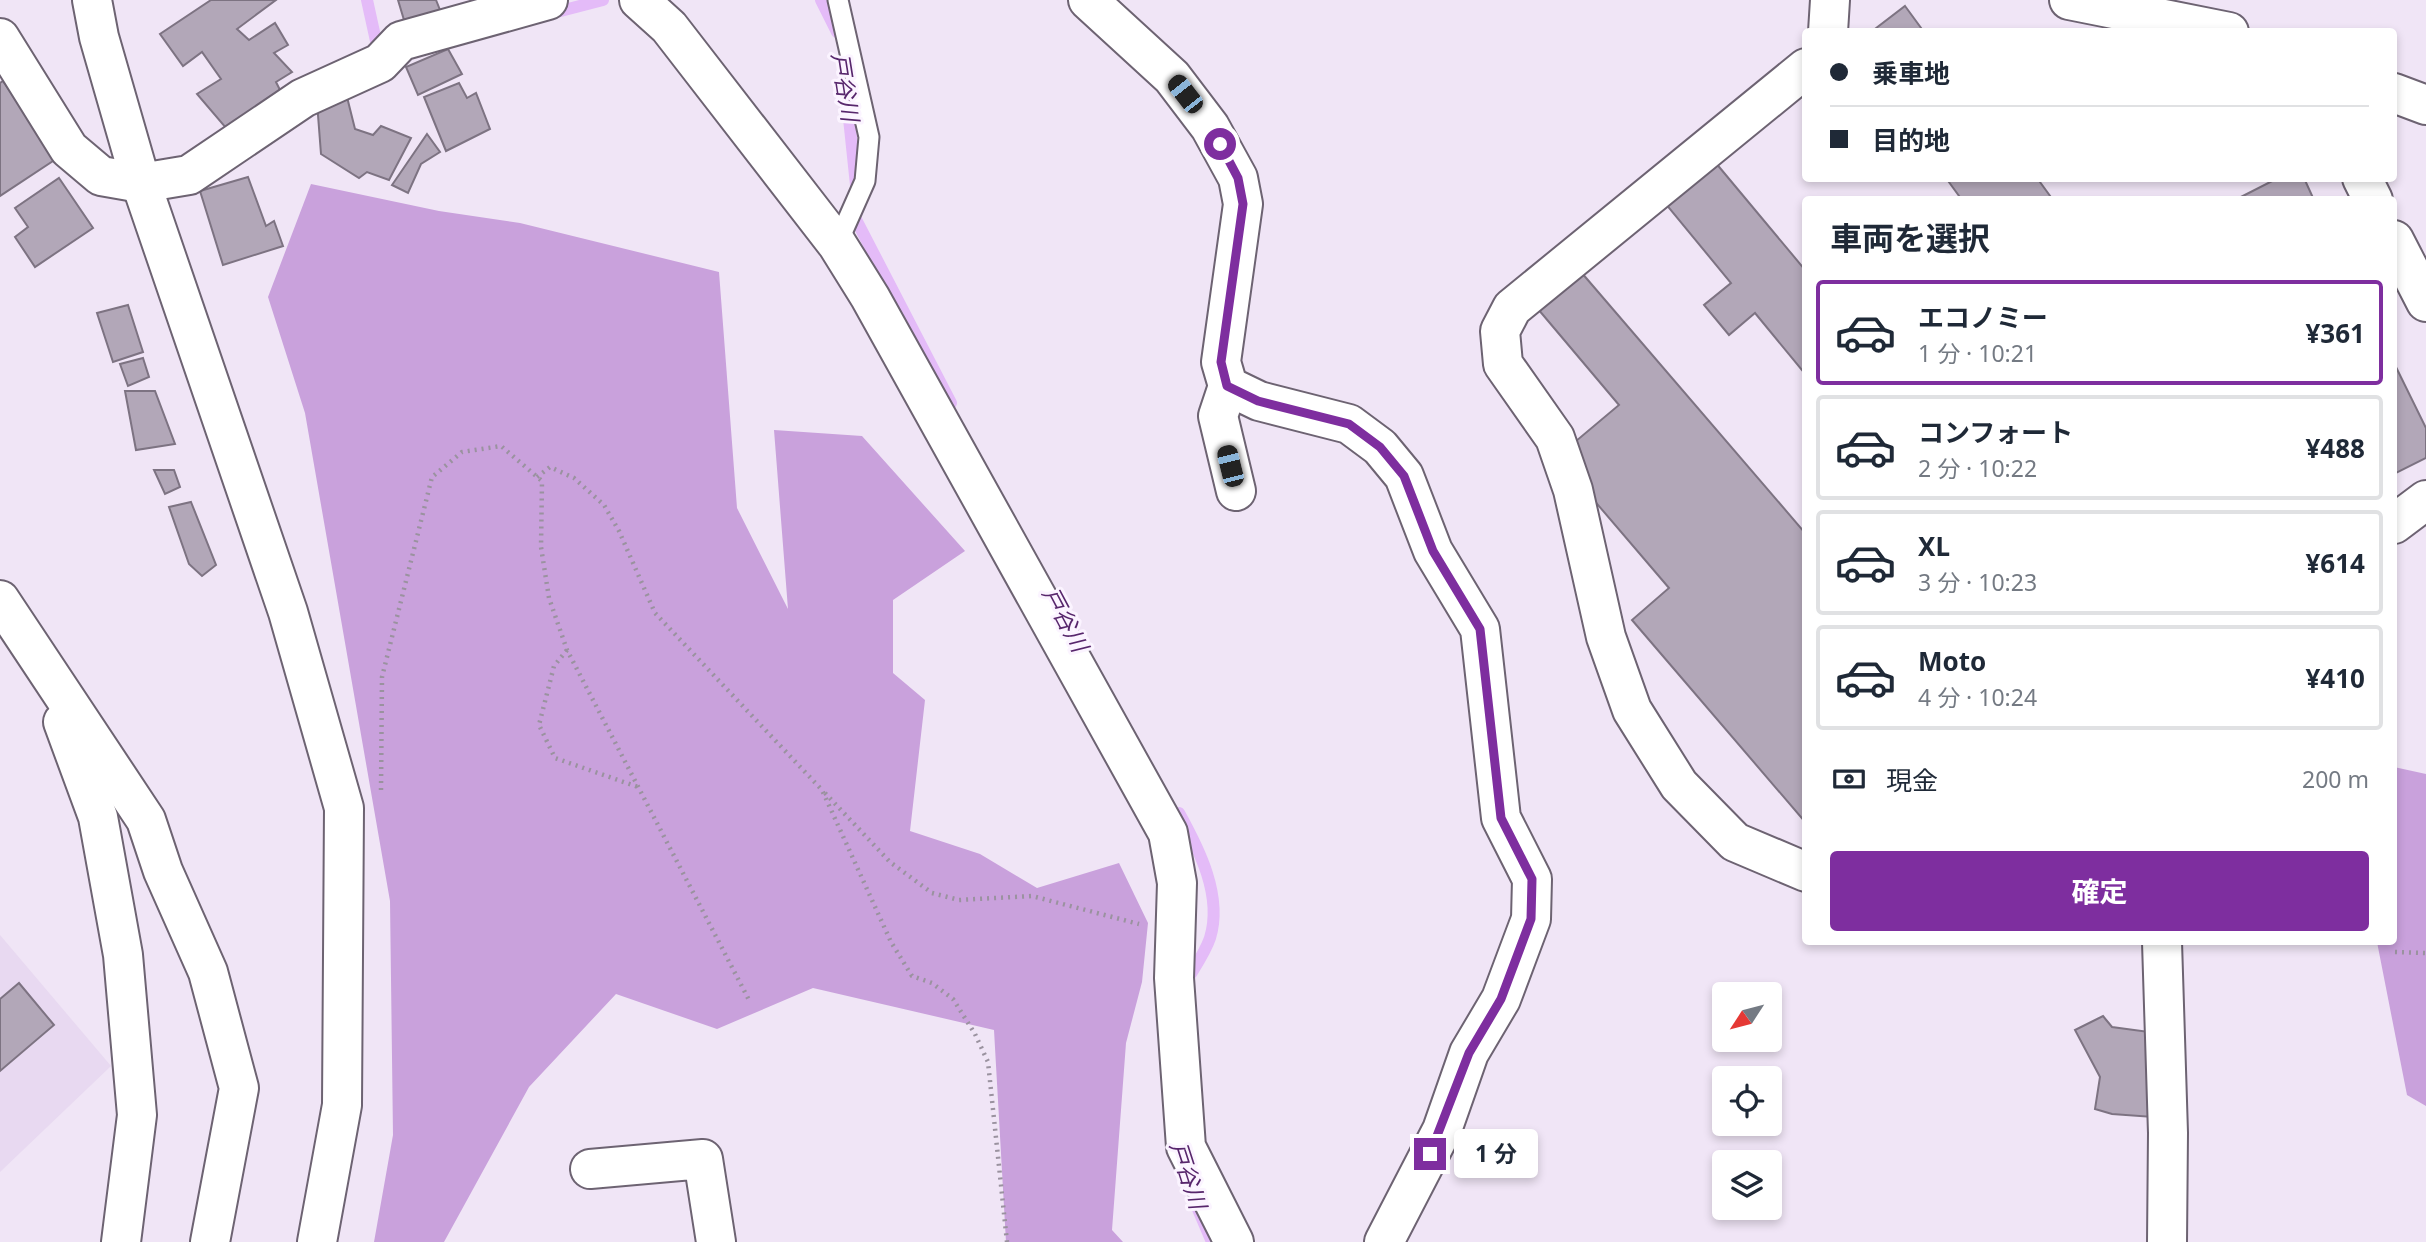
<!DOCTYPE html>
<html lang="ja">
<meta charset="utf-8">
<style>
:root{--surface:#fff;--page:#f6f6f7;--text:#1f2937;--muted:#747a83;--line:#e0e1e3;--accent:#7e2e9f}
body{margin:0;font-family:"Noto Sans","Noto Sans JP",sans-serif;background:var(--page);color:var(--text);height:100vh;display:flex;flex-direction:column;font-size:26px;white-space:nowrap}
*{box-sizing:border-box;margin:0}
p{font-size:23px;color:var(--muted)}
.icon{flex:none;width:38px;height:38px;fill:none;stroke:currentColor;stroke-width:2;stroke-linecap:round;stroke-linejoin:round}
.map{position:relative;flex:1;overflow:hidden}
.details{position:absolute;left:1802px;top:196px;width:595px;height:749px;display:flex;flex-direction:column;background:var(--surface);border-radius:7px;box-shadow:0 4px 10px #0003}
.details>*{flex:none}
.hud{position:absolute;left:1802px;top:28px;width:595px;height:154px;border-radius:7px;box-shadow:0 4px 10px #0003;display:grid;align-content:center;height:154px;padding:0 28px;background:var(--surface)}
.needle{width:46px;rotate:234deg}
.tools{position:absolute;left:1712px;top:982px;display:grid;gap:14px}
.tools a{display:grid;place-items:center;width:70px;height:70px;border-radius:7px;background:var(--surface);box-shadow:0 4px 10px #0003;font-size:35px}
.end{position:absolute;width:32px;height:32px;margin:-16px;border:9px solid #7e2e9f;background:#fff;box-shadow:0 0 0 4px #fff}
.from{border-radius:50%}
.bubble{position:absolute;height:49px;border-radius:7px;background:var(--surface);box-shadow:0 4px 10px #0003;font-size:23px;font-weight:700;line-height:49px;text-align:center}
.car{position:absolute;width:21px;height:42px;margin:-21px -10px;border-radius:9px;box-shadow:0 0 5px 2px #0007;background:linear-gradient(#222 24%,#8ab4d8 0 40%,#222 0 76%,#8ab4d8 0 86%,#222 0)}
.hud b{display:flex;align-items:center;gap:24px;height:66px;font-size:26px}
.hud b+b{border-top:2px solid var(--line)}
.hud i{width:18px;height:18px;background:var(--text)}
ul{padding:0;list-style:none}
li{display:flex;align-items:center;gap:21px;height:105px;margin:0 14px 10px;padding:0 14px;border:4px solid var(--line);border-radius:7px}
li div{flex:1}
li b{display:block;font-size:26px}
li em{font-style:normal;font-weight:700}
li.current{border-color:var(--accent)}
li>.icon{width:63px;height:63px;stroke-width:1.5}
h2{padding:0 28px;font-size:32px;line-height:84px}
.pay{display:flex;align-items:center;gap:18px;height:77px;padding:0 28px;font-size:26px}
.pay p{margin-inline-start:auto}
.button{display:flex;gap:14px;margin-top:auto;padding:14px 28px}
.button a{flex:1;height:80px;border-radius:7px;background:var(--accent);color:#fff;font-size:28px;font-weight:700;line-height:80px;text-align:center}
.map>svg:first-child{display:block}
.built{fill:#e8d9f1}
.forest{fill:#c9a1dc}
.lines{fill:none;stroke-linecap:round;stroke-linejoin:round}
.stream{stroke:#e4bbf8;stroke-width:12}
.building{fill:#b2a7b8;stroke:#7d7382;stroke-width:2}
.service-casing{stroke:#6d6372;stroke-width:23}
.minor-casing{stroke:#6d6372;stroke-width:42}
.tertiary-casing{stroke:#6d6372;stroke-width:42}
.path{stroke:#9a929f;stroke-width:4.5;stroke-dasharray:2 5;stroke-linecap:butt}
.service{stroke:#fff;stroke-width:19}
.minor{stroke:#fff;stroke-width:38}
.tertiary{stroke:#fff;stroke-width:38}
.route{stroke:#7e2e9f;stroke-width:9}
.labels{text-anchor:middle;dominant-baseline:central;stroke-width:6;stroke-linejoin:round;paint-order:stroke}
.water-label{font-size:23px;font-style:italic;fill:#57266c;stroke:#fbf4ff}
</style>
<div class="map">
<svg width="2426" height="1242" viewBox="0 0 2426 1242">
<rect width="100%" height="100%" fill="#f0e5f6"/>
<polygon class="built" points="0,935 111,1066 0,1172"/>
<g class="forest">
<polygon points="311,184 439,211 520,223 719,272 737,508 788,609 774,430 862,436 965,551 893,600 893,673 925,700 910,831 980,854 1037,888 1119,863 1148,923 1142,982 1126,1043 1112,1230 1123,1242 1006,1242 994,1030 813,988 717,1029 616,994 529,1087 444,1242 374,1242 393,1135 390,901 305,413 268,297"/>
<polygon points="2394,767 2426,774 2426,1106 2407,1095 2377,942 2394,942"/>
</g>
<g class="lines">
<g class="stream">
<polyline points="367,0 376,41 387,47"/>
<polyline points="821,0 837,32"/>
<polyline points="549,14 603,0"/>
<polyline points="843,61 856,185"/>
<polyline points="850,208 951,403"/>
<path d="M 1179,813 C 1199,849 1223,896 1210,938 C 1205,953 1194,968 1186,982"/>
<polyline points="1197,1207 1212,1242"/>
</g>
</g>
<g class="building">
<polygon points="211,0 276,0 237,29 249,40 275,23 288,45 274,53 292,72 276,82 280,90 226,128 197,94 221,79 202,52 183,66 160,34"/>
<polygon points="398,0 436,0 444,20 407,30"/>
<polygon points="1905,6 1924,32 1871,32"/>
<polygon points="448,49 462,74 418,95 406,67"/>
<polygon points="3,81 56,159 0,196 0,83"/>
<polygon points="459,83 467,98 476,93 490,129 446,151 424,97"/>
<polygon points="347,97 355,129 373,135 381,126 411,138 389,180 367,172 359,178 321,154 317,102"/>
<polygon points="427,134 440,152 421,164 408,193 392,185"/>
<polygon points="1710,156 1806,271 1806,375 1755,313 1729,335 1704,305 1731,283 1660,197"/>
<polygon points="248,177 266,226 274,221 283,246 223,265 200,191"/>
<polygon points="59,178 93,228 35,267 15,237 28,227 15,208"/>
<polygon points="1946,178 2037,178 2053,200 1962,200"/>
<polygon points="2278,178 2304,178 2314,200 2235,200"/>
<polygon points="1581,272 1806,534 1806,823 1632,620 1669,588 1557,457 1619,405 1538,309"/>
<polygon points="128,305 143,352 113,362 97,313"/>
<polygon points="143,358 149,377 128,386 120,364"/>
<polygon points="2394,363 2426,428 2426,458 2394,474"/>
<polygon points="125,391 155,391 175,444 136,450"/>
<polygon points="154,470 174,470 180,487 165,494"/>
<polygon points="191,502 216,565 202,576 189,564 169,507"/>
<polygon points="19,983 54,1025 0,1071 0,999"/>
<polygon points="2103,1016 2112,1027 2157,1033 2153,1117 2112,1114 2095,1109 2100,1077 2075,1030"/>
</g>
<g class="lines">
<g class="service-casing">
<polyline id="service" points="837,244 865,181 869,137 838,0"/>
</g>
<g class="minor-casing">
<g id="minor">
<polyline points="639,0 669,27 837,244 870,297 1168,833 1177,883 1174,978 1186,1147 1234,1242"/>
<polyline points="1088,0 1172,77 1210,127 1238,178 1243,204 1221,362 1228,386 1259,401 1349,424 1380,447 1404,476 1433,551 1480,629 1501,818 1532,879 1531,919 1501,999 1469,1053 1442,1130 1384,1242"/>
<polyline points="2069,0 2229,32"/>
<polyline points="1828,32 1830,0"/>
<polyline points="0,38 69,149 101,176 141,183 189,175 303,98 380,63 401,41 548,0"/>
<polyline points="1806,68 1512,308 1500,331 1503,364 1555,438 1573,490 1606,637 1632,710 1679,785 1735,842 1806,872"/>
<polyline points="2394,93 2426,105"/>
<polyline points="2362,178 2373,200"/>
<polyline points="2394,240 2426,302"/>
<polyline points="1228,386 1218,416 1236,491"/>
<polyline points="2394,524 2426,500"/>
<polyline points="0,600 146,820 163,871 208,972 239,1088 210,1242"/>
<polyline points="63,722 98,817 123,955 137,1115 121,1242"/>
<polyline points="2162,942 2168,1133 2167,1242"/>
<polyline points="590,1169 703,1159 716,1242"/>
</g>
</g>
<g class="tertiary-casing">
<polyline id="tertiary" points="92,0 99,37 141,183 288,612 344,808 342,1105 317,1242"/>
</g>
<g class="path">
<polyline points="537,477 550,467 574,478 604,505 619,531 655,613 822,790 891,942 912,976 932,983 953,999 975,1034 988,1062 1007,1242"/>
<polyline points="567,650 554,666 539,725 555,758 638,787"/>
<polyline points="381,790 382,677 432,477 462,452 501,446 542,481 541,547 549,598 567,650 749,1000"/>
<polyline points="825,793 890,862 932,893 959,900 1032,896 1139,924"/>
<polyline points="2395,952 2426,953"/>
</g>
<use href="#service" class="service"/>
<use href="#minor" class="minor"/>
<use href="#tertiary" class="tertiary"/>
</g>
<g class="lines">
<polyline class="route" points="1220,144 1238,178 1243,204 1221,362 1227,386 1258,401 1349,424 1380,447 1404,476 1433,551 1480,629 1501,818 1532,879 1531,919 1501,999 1469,1053 1430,1154"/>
</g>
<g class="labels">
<g class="water-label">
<text transform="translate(846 87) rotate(81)">戸谷川</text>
<text transform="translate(1066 619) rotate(62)">戸谷川</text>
<text transform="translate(1189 1175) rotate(72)">戸谷川</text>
</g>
</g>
</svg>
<div class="tools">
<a><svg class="needle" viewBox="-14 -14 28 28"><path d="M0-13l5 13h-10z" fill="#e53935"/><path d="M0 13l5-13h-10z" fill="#747a83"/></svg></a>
<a><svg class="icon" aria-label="locate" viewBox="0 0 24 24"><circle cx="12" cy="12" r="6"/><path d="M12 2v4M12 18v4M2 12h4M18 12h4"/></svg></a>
<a><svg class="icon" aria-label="layers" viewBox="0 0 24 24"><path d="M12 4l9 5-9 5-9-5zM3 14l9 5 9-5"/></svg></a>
</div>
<i class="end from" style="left:1220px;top:144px"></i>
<i class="end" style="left:1430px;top:1154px"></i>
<div class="bubble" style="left:1454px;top:1129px;width:84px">1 分</div>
<i class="car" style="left:1185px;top:94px;rotate:322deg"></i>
<i class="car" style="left:1230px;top:466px;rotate:346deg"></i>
<div class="hud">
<b><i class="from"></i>乗車地</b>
<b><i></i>目的地</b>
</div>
<section class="details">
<h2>車両を選択</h2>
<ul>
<li class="current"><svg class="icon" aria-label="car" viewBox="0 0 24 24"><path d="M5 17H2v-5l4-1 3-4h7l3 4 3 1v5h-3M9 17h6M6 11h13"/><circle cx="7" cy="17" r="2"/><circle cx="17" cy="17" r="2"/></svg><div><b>エコノミー</b><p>1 分 · 10:21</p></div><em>¥361</em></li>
<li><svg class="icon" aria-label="car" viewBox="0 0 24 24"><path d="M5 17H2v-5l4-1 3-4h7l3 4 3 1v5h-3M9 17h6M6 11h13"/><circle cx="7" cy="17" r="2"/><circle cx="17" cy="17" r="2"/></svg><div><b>コンフォート</b><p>2 分 · 10:22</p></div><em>¥488</em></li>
<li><svg class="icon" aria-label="car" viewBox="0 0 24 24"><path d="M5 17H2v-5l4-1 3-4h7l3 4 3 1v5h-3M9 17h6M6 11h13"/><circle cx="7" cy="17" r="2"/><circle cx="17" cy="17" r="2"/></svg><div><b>XL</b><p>3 分 · 10:23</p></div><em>¥614</em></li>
<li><svg class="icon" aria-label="car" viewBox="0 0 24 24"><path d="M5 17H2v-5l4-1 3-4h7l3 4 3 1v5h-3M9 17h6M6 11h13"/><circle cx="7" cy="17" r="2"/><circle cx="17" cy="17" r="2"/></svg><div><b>Moto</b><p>4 分 · 10:24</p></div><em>¥410</em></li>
</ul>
<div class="pay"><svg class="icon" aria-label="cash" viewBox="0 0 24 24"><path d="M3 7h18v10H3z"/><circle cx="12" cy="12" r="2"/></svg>現金<p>200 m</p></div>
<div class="button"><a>確定</a></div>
</section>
</div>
